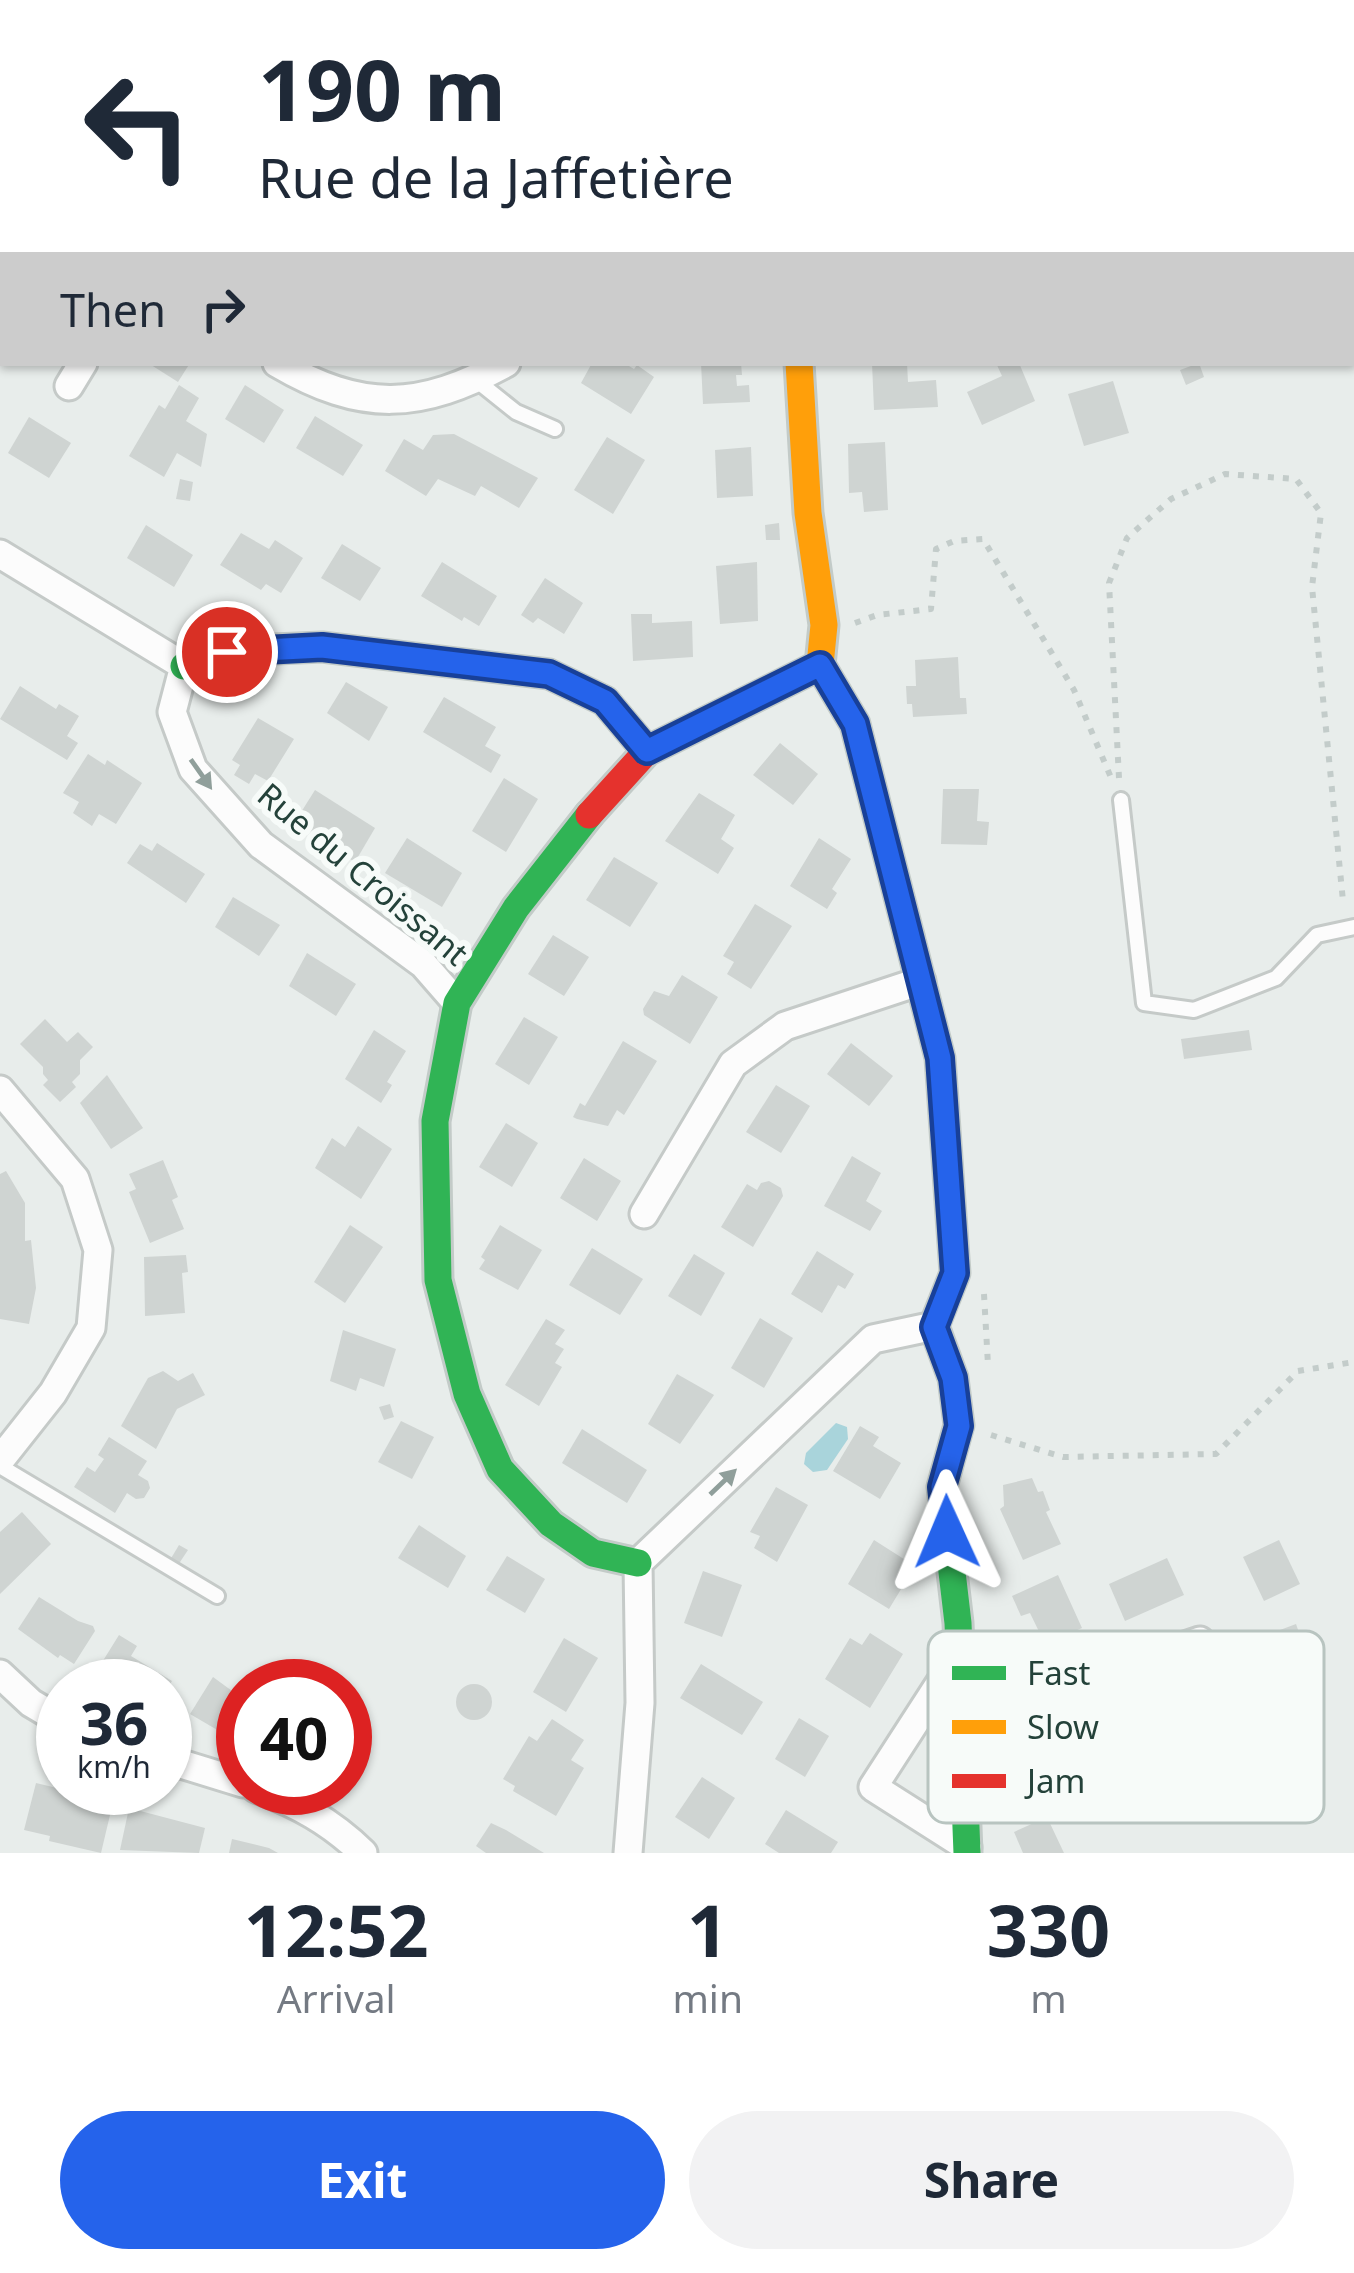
<!DOCTYPE html>
<html lang="en">
<head>
<meta charset="utf-8">
<style>
	body { margin:0; font-family:"Noto Sans",sans-serif; background:#f2f2f3; color:#1f2937; height:100vh; display:flex; flex-direction:column; font-size:45px; white-space:nowrap }
	* { box-sizing:border-box; margin:0 }
	p { font-size:39px; color:#747a83 }
	.icon { flex:none; width:66px; height:66px; fill:none; stroke:currentColor; stroke-width:2; stroke-linecap:round; stroke-linejoin:round }
	.map { position:relative; height:1853px; overflow:hidden }
	.panel { display:flex; flex-direction:column; background:#fff; flex:1 }
	.panel>* { flex:none }
	.top-card { position:absolute; left:0px; top:0px; width:1356px; height:366px; box-shadow:0 3px 9px #0004; background:#fff; color:#1f2937; overflow:hidden }
	.speed { position:absolute; left:36px; top:1659px; display:flex; gap:24px; font-size:60px; font-weight:700; text-align:center }
	.speed>* { display:grid; place-content:center; width:156px; height:156px; border-radius:50%; background:#fff; box-shadow:0 3px 9px #0004; line-height:1 }
	.speed small { font-size:30px; font-weight:400 }
	.speed .limit { border:18px solid #d22; background:#fff; color:#111 }
	.pin { position:absolute; display:grid; place-items:center; width:102px; height:102px; color:#fff; margin:-51px; border:6px solid #fff; border-radius:50%; box-shadow:0 3px 12px #0007 }
	.me { position:absolute; width:132px; margin:-66px; rotate:359deg; stroke-linejoin:round; filter:drop-shadow(0 0 9px #0008) }
	.turn { display:flex; align-items:center; gap:42px; height:252px; padding:0 60px; font-size:54px }
	.turn .icon { width:156px; height:156px; stroke-width:2.5 }
	.turn b { display:block; font-size:84px; line-height:102px }
	.then { display:flex; align-items:center; height:114px; padding:0 60px; background:#0003; gap:24px; font-size:45px }
	.eta { display:flex; justify-content:space-evenly; align-items:center; height:204px; text-align:center }
	.eta b { font-size:72px; font-weight:700; line-height:84px }
	.button { display:flex; gap:24px; margin-top:auto; padding:24px 60px }
	.button a { flex:1; height:138px; border-radius:72px; background:#2563eb; color:#fff; font-size:48px; font-weight:700; line-height:138px; text-align:center }
	.button a+a { background:#f2f2f3; color:#1f2937 }
	.map>svg:first-child { display:block }
	.water { fill:#a9d4db }
	.building { fill:#cfd4d2 }
	.lines { fill:none; stroke-linecap:round; stroke-linejoin:round }
	.lane-casing { stroke:#c5cac8; stroke-width:20 }
	.street-casing { stroke:#c5cac8; stroke-width:33 }
	.fast-casing { stroke:#c3cbc8; stroke-width:33 }
	.slow-casing { stroke:#c3cbc8; stroke-width:33 }
	.jam-casing { stroke:#c3cbc8; stroke-width:33 }
	.path { stroke:#c3ccca; stroke-width:6; stroke-dasharray:6 9; stroke-linecap:butt }
	.lane { stroke:#fcfcfc; stroke-width:14 }
	.street { stroke:#fcfcfc; stroke-width:27 }
	.fast { stroke:#30b455; stroke-width:27 }
	.slow { stroke:#ff9f0a; stroke-width:27 }
	.jam { stroke:#e5322d; stroke-width:27 }
	.oneway { fill:#909f9b }
	.route-casing { stroke:#184099; stroke-width:30 }
	.route { stroke:#2563eb; stroke-width:21 }
	.labels { text-anchor:middle; stroke-width:12; stroke-linejoin:round; paint-order:stroke }
	.street-label { font-size:33px; fill:#24423a; stroke:#f7fbf9 }
	.key { fill:#f7fbf9; stroke:#b8c4c0; stroke-width:3 }
	.key-label { font-size:33px; fill:#24423a }
</style>
</head>
<body>
<div class="map">
<svg width="1354" height="1853" viewBox="0 0 1354 1853">
	<rect width="100%" height="100%" fill="#e8edeb"/>
	<!-- water -->
	<polygon class="water" points="836,1423 847,1427 848,1439 827,1470 813,1472 804,1464 806,1453"/>
	<!-- building -->
	<g class="building">
		<polygon points="148,363 190,363 178,382"/>
		<polygon points="592,363 624,363 634,369 637,365 654,377 631,414 581,383"/>
		<polygon points="701,363 741,363 742,375 736,375 737,386 749,385 750,402 703,404"/>
		<polygon points="872,363 907,363 908,382 936,380 938,407 874,410"/>
		<polygon points="996,363 1019,363 1035,401 982,425 967,392 1002,376"/>
		<polygon points="1199,363 1204,377 1186,385 1180,370"/>
		<polygon points="1113,381 1129,433 1084,446 1068,394"/>
		<polygon points="179,385 199,398 186,421 207,434 201,467 177,453 164,477 129,456 159,405 165,409"/>
		<polygon points="245,385 284,410 264,443 225,419"/>
		<polygon points="315,416 363,445 343,476 296,448"/>
		<polygon points="29,417 71,443 49,478 8,453"/>
		<polygon points="454,434 538,478 519,508 481,486 475,496 438,479 426,496 385,471 404,439 423,450 433,435"/>
		<polygon points="607,437 645,460 613,514 574,490"/>
		<polygon points="885,442 888,510 864,512 862,492 849,493 848,444"/>
		<polygon points="751,447 753,496 717,498 715,450"/>
		<polygon points="180,479 193,482 190,501 176,499"/>
		<polygon points="779,523 780,540 766,540 765,525"/>
		<polygon points="146,525 193,555 174,587 127,558"/>
		<polygon points="241,533 269,549 275,540 303,558 281,593 266,584 261,590 220,565"/>
		<polygon points="342,544 381,568 360,601 321,578"/>
		<polygon points="442,562 497,596 479,626 464,617 462,621 421,596"/>
		<polygon points="757,562 758,621 720,624 716,566"/>
		<polygon points="545,578 583,603 564,634 538,618 533,623 521,615"/>
		<polygon points="631,614 652,614 652,623 692,621 693,657 633,661"/>
		<polygon points="958,657 960,698 966,698 967,714 913,717 912,704 907,704 906,686 916,686 915,660"/>
		<polygon points="346,682 388,707 369,741 327,713"/>
		<polygon points="20,686 56,709 59,704 79,716 67,736 78,743 67,760 0,719"/>
		<polygon points="444,697 496,727 485,746 501,755 491,773 423,732"/>
		<polygon points="258,718 294,739 268,781 255,774 249,784 234,775 240,765 232,760"/>
		<polygon points="780,743 818,774 793,805 753,775"/>
		<polygon points="88,754 105,765 107,760 142,783 116,824 99,814 92,826 73,813 79,802 63,793"/>
		<polygon points="504,778 538,799 506,852 472,831"/>
		<polygon points="943,789 979,789 977,821 989,822 987,845 941,844"/>
		<polygon points="315,790 375,828 355,862 293,825"/>
		<polygon points="699,793 735,815 721,839 734,848 718,874 665,841"/>
		<polygon points="407,838 462,873 442,907 385,873"/>
		<polygon points="819,838 851,859 832,889 837,893 827,909 790,886"/>
		<polygon points="157,843 205,874 186,903 127,863 140,844 152,851"/>
		<polygon points="614,857 658,883 630,927 586,900"/>
		<polygon points="233,897 280,925 259,956 215,927"/>
		<polygon points="755,904 792,926 751,989 727,974 734,962 723,956"/>
		<polygon points="553,935 589,957 564,996 528,974"/>
		<polygon points="307,953 356,984 336,1016 289,986"/>
		<polygon points="682,975 718,997 690,1044 644,1015 643,1009 654,991 669,996"/>
		<polygon points="524,1017 558,1037 529,1085 495,1064"/>
		<polygon points="45,1019 67,1042 78,1032 93,1047 80,1060 80,1074 72,1082 76,1087 60,1102 43,1085 48,1080 43,1074 43,1067 20,1044"/>
		<polygon points="374,1030 406,1051 387,1082 392,1085 381,1103 345,1079"/>
		<polygon points="1249,1030 1252,1050 1184,1059 1181,1039"/>
		<polygon points="623,1041 657,1061 624,1115 617,1110 608,1126 577,1119 573,1117 580,1103 585,1106"/>
		<polygon points="851,1043 893,1076 869,1106 827,1074"/>
		<polygon points="107,1075 143,1128 111,1149 80,1103"/>
		<polygon points="776,1085 810,1106 781,1153 746,1132"/>
		<polygon points="506,1123 538,1143 512,1187 479,1167"/>
		<polygon points="358,1126 392,1149 361,1199 315,1168 332,1138 345,1147"/>
		<polygon points="852,1156 881,1173 866,1201 882,1211 870,1231 824,1206"/>
		<polygon points="584,1158 621,1181 597,1221 560,1198"/>
		<polygon points="163,1160 178,1197 172,1200 184,1229 150,1243 129,1192 136,1189 129,1174"/>
		<polygon points="6,1171 25,1203 25,1241 31,1240 36,1288 29,1324 0,1319 0,1174"/>
		<polygon points="769,1181 781,1188 783,1196 753,1247 721,1227 747,1184 757,1190 761,1183"/>
		<polygon points="350,1225 383,1247 345,1303 314,1282"/>
		<polygon points="500,1225 542,1250 518,1290 479,1269 485,1260 481,1257"/>
		<polygon points="592,1248 643,1279 620,1315 569,1285"/>
		<polygon points="817,1251 854,1274 845,1289 838,1285 822,1313 791,1294"/>
		<polygon points="694,1254 725,1273 701,1316 668,1296"/>
		<polygon points="186,1255 188,1272 182,1273 185,1313 145,1316 144,1257"/>
		<polygon points="760,1318 793,1338 764,1388 731,1368"/>
		<polygon points="546,1319 565,1330 555,1344 564,1349 555,1363 562,1367 539,1406 505,1385"/>
		<polygon points="343,1330 396,1349 384,1387 360,1378 356,1391 330,1381"/>
		<polygon points="163,1371 178,1381 193,1373 205,1395 177,1409 156,1449 121,1426 148,1378"/>
		<polygon points="677,1374 714,1395 680,1444 648,1424"/>
		<polygon points="390,1404 394,1417 384,1420 379,1407"/>
		<polygon points="401,1421 434,1437 412,1479 378,1462"/>
		<polygon points="860,1426 879,1437 873,1446 901,1463 880,1499 833,1471"/>
		<polygon points="582,1429 647,1470 627,1503 562,1463"/>
		<polygon points="109,1437 147,1461 138,1475 148,1481 150,1488 144,1498 136,1499 127,1493 115,1513 74,1487 87,1467 95,1472 104,1459 98,1455"/>
		<polygon points="1032,1478 1038,1492 1043,1491 1050,1510 1046,1512 1061,1544 1023,1560 1000,1509 1004,1506 1003,1485"/>
		<polygon points="776,1487 808,1505 777,1562 754,1548 760,1536 750,1532"/>
		<polygon points="22,1512 51,1544 0,1594 0,1532"/>
		<polygon points="419,1525 466,1556 448,1588 398,1558"/>
		<polygon points="874,1540 907,1561 898,1577 906,1581 889,1609 848,1584"/>
		<polygon points="1279,1540 1300,1584 1264,1601 1243,1557"/>
		<polygon points="179,1545 188,1550 178,1565 170,1560"/>
		<polygon points="507,1556 545,1579 525,1613 486,1590"/>
		<polygon points="1167,1558 1184,1595 1125,1621 1109,1584"/>
		<polygon points="703,1571 742,1585 722,1637 684,1623"/>
		<polygon points="1058,1575 1082,1628 1045,1644 1030,1613 1021,1616 1012,1596"/>
		<polygon points="39,1597 78,1621 93,1626 95,1631 74,1664 60,1655 58,1658 18,1629"/>
		<polygon points="1296,1624 1316,1682 1279,1695 1259,1638"/>
		<polygon points="870,1633 903,1654 870,1708 825,1679 850,1638 862,1645"/>
		<polygon points="119,1635 137,1646 131,1656 172,1681 165,1692 165,1686 100,1686 91,1680"/>
		<polygon points="564,1638 598,1658 566,1712 533,1692"/>
		<polygon points="701,1664 763,1702 742,1735 680,1698"/>
		<polygon points="213,1677 243,1699 243,1745 190,1714"/>
		<circle cx="474" cy="1702" r="18"/>
		<polygon points="799,1718 829,1736 805,1777 775,1759"/>
		<polygon points="552,1719 584,1740 571,1760 584,1768 556,1816 513,1791 515,1786 503,1779 529,1736 537,1741"/>
		<polygon points="345,1728 357,1738 345,1756"/>
		<polygon points="702,1777 735,1798 709,1839 675,1817"/>
		<polygon points="36,1783 61,1789 78,1788 114,1798 101,1853 49,1841 50,1836 24,1830"/>
		<polygon points="129,1808 205,1828 199,1853 120,1850"/>
		<polygon points="786,1810 838,1842 831,1853 779,1853 765,1844"/>
		<polygon points="1047,1817 1064,1853 1023,1853 1014,1832"/>
		<polygon points="491,1823 506,1830 544,1853 486,1853 476,1846"/>
		<polygon points="232,1839 269,1848 278,1853 229,1853"/>
	</g>
	<g class="lines">
		<!-- lane casing -->
		<g class="lane-casing">
			<g id="lane">
				<polyline points="476,380 516,412 555,429"/>
				<polyline points="1121,800 1144,1003 1194,1010 1276,978 1317,935 1354,927"/>
				<polyline points="0,1466 217,1596"/>
			</g>
		</g>
		<!-- street casing -->
		<g class="street-casing">
			<g id="street">
				<polyline points="130,0 144,3"/>
				<polyline points="373,0 378,3"/>
				<polyline points="778,0 778,3"/>
				<polyline points="491,3 493,0"/>
				<path d="M277 363C362 413 420 410 506 363"/>
				<polyline points="69,386 83,363"/>
				<polyline points="0,554 184,666 172,712 193,769 261,845 423,964 457,1003"/>
				<polyline points="0,1090 75,1179 98,1250 91,1328 53,1393 0,1460"/>
				<polyline points="644,1214 733,1064 785,1026 921,981"/>
				<polyline points="959,1654 873,1787 967,1847"/>
				<polyline points="0,1674 31,1703 63,1722"/>
				<polyline points="960,1682 1081,1681 1200,1641"/>
				<polyline points="165,1759 243,1783"/>
				<path d="M256 1788C298 1804 330 1821 363 1853"/>
				<polyline points="628,1853 640,1703 638,1563 873,1339 934,1326"/>
			</g>
		</g>
		<!-- fast casing -->
		<g class="fast-casing">
			<g id="fast">
				<polyline points="1350,0 1350,3"/>
				<polyline points="1353,106 1354,144"/>
				<polyline points="184,666 227,651 322,647 549,674 605,701 647,751"/>
				<polyline points="589,815 516,908 457,1003 435,1121 438,1280 467,1394 500,1469 551,1524 593,1553 638,1563"/>
				<polyline points="909,936 940,1058 955,1273 934,1326 953,1378 959,1425 942,1487 958,1623 967,1853"/>
			</g>
		</g>
		<!-- slow casing -->
		<g class="slow-casing">
			<polyline id="slow" points="799,363 808,513 824,625 820,665 855,724 909,936"/>
		</g>
		<!-- jam casing -->
		<g class="jam-casing">
			<polyline id="jam" points="589,815 647,751 820,665"/>
		</g>
		<!-- path -->
		<g class="path">
			<polyline points="855,623 877,615 931,609 936,549 954,541 983,539 1074,690 1112,780"/>
			<polyline points="1119,778 1109,583 1127,538 1171,499 1225,474 1296,479 1321,513 1312,587 1343,901"/>
			<polyline points="984,1294 988,1365"/>
			<polyline points="991,1435 1063,1457 1216,1454 1298,1371 1354,1362"/>
		</g>
		<!-- lane -->
		<use href="#lane" class="lane"/>
		<!-- street -->
		<use href="#street" class="street"/>
		<!-- fast -->
		<use href="#fast" class="fast"/>
		<!-- slow -->
		<use href="#slow" class="slow"/>
		<!-- jam -->
		<use href="#jam" class="jam"/>
	</g>
	<!-- one-way arrows -->
	<defs><path id="oneway-solid" d="M-6-.8H1V-3.2L6.5 0L1 3.2V.8H-6Z" transform="scale(3)"/></defs>
	<g class="oneway">
		<use href="#oneway-solid" transform="translate(201 774) rotate(55)"/>
		<use href="#oneway-solid" transform="translate(723 1482) rotate(-44)"/>
	</g>
	<g class="lines">
		<!-- route casing -->
		<g class="route-casing">
			<polyline id="route" points="227,652 322,647 549,674 605,701 647,751 820,665 855,724 940,1058 955,1273 934,1327 953,1378 959,1426 942,1487 947,1532"/>
		</g>
		<!-- route -->
		<use href="#route" class="route"/>
	</g>
	<g class="labels">
		<!-- street labels -->
		<g class="street-label">
			<text transform="translate(363 874) rotate(40)" y="12">Rue du Croissant</text>
		</g>
	</g>
	<!-- legend -->
	<rect x="928" y="1631" width="396" height="192" rx="18" class="key"/>
	<rect x="952" y="1666" width="54" height="14" fill="#30b455"/>
	<rect x="952" y="1720" width="54" height="14" fill="#ff9f0a"/>
	<rect x="952" y="1774" width="54" height="14" fill="#e5322d"/>
	<g class="key-label">
		<text x="1027" y="1685">Fast</text>
		<text x="1027" y="1739">Slow</text>
		<text x="1027" y="1793">Jam</text>
	</g>
</svg>
<div class="speed"><div>36<small>km/h</small></div><div class="limit">40</div></div>
<div class="pin" style="left:227px;top:652px;background:#d93025"><svg class="icon" aria-label="arrive" viewBox="0 0 24 24"><path d="M6 21V4h12l-3 4 3 4H6"/></svg></div>
<svg class="me" style="left:947px;top:1532px" viewBox="-20 -20 40 40"><path d="M0-17L14 15 0 8-14 15z" fill="#2563eb" stroke="#fff" stroke-width="4"/></svg>
<div class="top-card">
<div class="turn"><svg class="icon" aria-label="left" viewBox="0 0 24 24"><path d="M17 20v-9H6M10 6l-5 5 5 5"/></svg><div><b>190 m</b>Rue de la Jaffetière</div></div>
<div class="then">Then<svg class="icon" aria-label="right" viewBox="0 0 24 24"><path d="M7 20v-9h11M14 6l5 5-5 5"/></svg></div>
</div>
</div>
<section class="panel">
<div class="eta">
<div><b>12:52</b><p>Arrival</p></div>
<div><b>1</b><p>min</p></div>
<div><b>330</b><p>m</p></div>
</div>
<div class="button"><a>Exit</a><a>Share</a></div>
</section>
</body>
</html>
